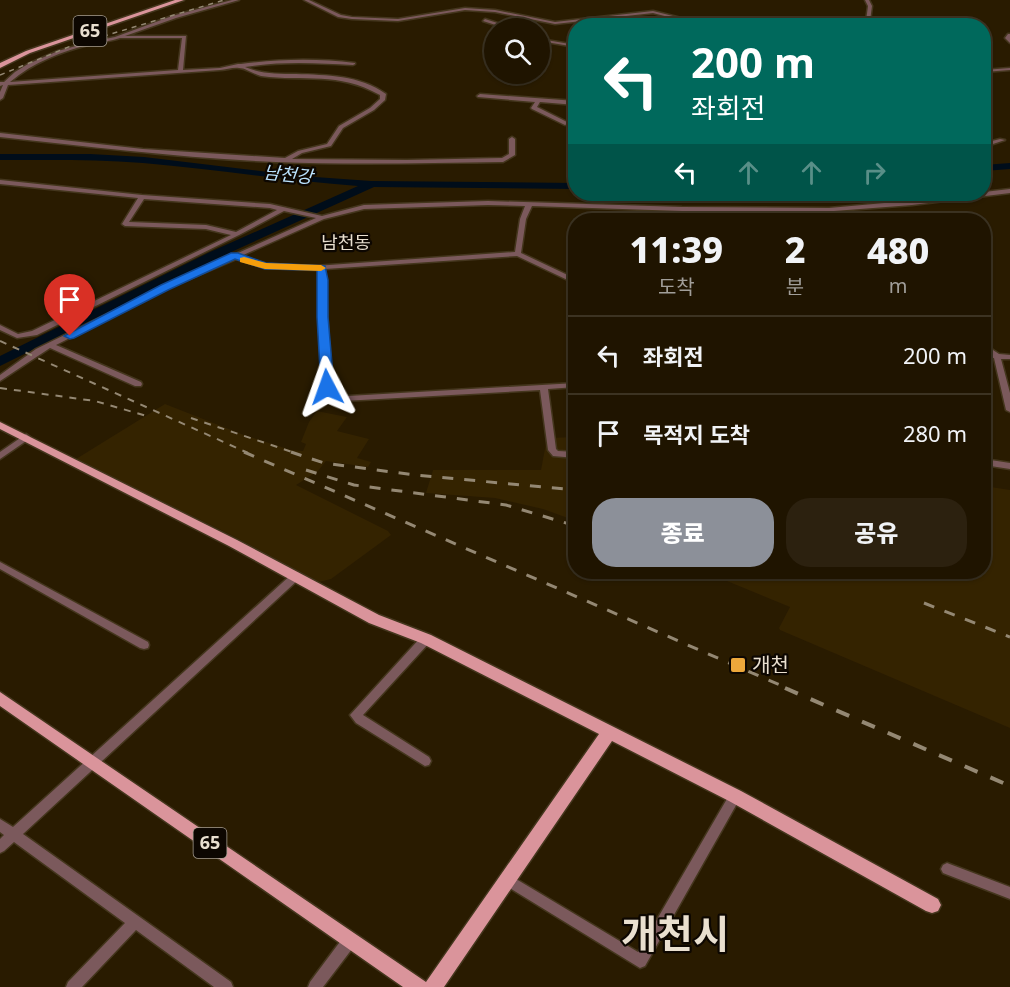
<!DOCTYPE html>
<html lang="ko">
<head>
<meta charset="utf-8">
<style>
	body { margin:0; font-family:"Noto Sans","Noto Sans KR",sans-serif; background:#2c210f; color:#f1f3f6; height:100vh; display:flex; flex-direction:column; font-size:22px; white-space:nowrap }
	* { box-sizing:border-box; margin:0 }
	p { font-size:20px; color:#a19e99 }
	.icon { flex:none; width:33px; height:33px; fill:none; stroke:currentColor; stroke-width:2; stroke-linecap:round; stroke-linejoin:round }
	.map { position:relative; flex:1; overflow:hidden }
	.side { position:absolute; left:568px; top:213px; width:423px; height:366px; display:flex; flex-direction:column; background:#1f1400; border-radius:24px; box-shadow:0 2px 4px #0004,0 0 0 2px #3c3322 }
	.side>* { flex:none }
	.top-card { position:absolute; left:568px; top:18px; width:423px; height:183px; border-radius:24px; box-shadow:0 2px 4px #0004,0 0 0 2px #3c3322; background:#00695c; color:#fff; overflow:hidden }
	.controls { position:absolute; left:484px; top:18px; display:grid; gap:12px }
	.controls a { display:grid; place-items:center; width:66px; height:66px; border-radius:50%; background:#1f1400; box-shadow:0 2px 4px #0004,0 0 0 2px #3c3322; font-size:30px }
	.pin { position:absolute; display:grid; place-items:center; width:51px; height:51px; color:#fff; margin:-62px -26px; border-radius:50% 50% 50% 0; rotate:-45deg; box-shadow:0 0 6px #0007 }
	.pin .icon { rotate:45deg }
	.me { position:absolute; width:66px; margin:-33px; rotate:356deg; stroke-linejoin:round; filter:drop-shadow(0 0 4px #0008) }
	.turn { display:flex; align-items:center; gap:21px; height:126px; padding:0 24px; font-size:27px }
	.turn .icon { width:78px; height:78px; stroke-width:2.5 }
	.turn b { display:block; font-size:42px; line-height:51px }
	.lanes { display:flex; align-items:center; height:57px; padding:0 24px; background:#0003; justify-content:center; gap:30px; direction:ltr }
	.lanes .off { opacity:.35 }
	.eta { display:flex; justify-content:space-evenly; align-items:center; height:102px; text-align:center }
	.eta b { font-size:36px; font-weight:800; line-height:42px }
	.action { display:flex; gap:12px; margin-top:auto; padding:12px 24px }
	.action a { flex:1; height:69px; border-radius:24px; background:#8c9099; color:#fff; font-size:24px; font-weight:800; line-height:69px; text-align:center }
	.action a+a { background:#2c210f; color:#f1f3f6 }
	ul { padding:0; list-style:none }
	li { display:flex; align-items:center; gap:18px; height:78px; padding:0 24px; border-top:2px solid #3c3322 }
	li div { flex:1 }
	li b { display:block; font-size:22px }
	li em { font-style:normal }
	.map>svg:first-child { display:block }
	.built { fill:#342300 }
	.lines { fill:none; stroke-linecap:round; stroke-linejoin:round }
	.river { fill:#000d1a; fill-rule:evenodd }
	.minor-casing { stroke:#44361d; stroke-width:3 }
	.major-casing { stroke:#44361d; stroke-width:3 }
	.minor { fill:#7b595c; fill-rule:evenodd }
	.major { fill:#da949b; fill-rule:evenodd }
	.rail-far3 { stroke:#948873; stroke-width:1.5; stroke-dasharray:5 5; stroke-linecap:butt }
	.rail-far2 { stroke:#948873; stroke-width:2; stroke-dasharray:7 7; stroke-linecap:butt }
	.rail-far1 { stroke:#948873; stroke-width:3; stroke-dasharray:11 11; stroke-linecap:butt }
	.rail { stroke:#948873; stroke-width:4; stroke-dasharray:14 14; stroke-linecap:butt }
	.route { fill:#1a73e8; stroke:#114b97; stroke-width:1.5 }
	.slow { fill:#f59e0b }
	.poi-dot { fill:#eda83b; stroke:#0d0701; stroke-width:2 }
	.labels { text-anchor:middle; stroke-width:4.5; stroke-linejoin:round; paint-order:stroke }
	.shield { fill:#0d0701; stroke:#a79e91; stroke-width:1.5 }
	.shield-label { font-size:18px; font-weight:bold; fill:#e9dfcf }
	.far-water-label { font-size:18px; font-style:italic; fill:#bbe3fe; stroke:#0d0701 }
	.far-quarter-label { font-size:18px; fill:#e9dfcf; stroke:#0d0701 }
	.poi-label { font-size:20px; fill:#e9dfcf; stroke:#0d0701; text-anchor:start }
	.near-town-label { font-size:39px; font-weight:bold; fill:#e9dfcf; stroke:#0d0701 }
</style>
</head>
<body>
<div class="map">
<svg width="1010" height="987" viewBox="0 0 1010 987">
	<rect width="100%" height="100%" fill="#291b00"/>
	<!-- built -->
	<g class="built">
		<polygon points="165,404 244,435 291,450 303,451 306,444 301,442 309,422 317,411 347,417 337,431 369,439 357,458 371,462 368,467 326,461 318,471 296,485 388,531 391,535 331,579 319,582 231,535 76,459"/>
		<polygon points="576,437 576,521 543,509 495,498 426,493 433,470 541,470 547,438"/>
		<polygon points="984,486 1010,490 1010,728 780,630 779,628 790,607 705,572 984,572"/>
	</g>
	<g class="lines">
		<!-- river -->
		<g class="river">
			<path d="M0 154H90L144 157 301 176 371 181 576 183V189L374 187 218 258 0 366V356L210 252 358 186C286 181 215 169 143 163 95 159 48 160 0 160Z"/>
			<polygon points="1010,163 1010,169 984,171 984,165"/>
		</g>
		<!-- minor casing -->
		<g class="minor-casing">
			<g id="minor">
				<path d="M232 0H239L176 18 125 36H186L183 70 220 68 238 64H241C278 59 317 58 355 63V64L353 65C317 63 281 61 245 67 261 74 278 74 296 74 326 75 360 75 386 94L385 100 374 110 343 128 331 146 302 153 292 159 407 160 502 158 509 154V139L512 137 515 139V155L503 162C427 163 352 165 276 162 184 158 92 147 0 137V133L143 149 285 158 298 151 327 144 339 126 370 108 380 99V95C337 71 306 82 261 76 253 74 246 68 239 68 233 67 226 70 220 70L8 85 3 98 0 100V92L3 85 0 86V82H4L15 72 28 64 58 51 90 42 115 37 172 16ZM120 38H182L178 70 10 82C33 62 63 51 92 44 101 42 111 41 120 38Z"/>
				<polygon points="304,0 309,0 341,15 352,17 398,19 465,8 495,10 555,22 653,11 713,26 703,26 653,13 555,24 495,12 465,10 398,21 352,19 338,17"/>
				<polygon points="865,0 869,0 872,6 870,21 874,26 869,26 866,21 868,6"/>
				<polygon points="485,19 510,27 510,28 505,28 483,21"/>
				<polygon points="1008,34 1010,34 1010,43 1005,38"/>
				<polygon points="540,39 576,45 576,47 540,41"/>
				<polygon points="1010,68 1010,70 984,72 984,70"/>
				<polygon points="480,94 576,101 576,105 540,102 537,107 567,122 567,124 565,125 532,109 531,108 535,102 478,97 477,96"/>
				<polygon points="1000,139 1005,140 984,147 984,143"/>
				<path d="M0 180 142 195 270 204 322 216 364 205 488 201 682 207 829 208 984 194V192L1010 189V193L912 205 834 211 841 220H835L827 212 682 211 532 206 526 219 521 253 576 279V284L517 256 325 269 331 386 348 396 576 383V387L548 389 556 449 558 451 576 452V458L553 456 548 450 540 390 343 401 323 387 319 270 265 268 236 259 166 289 56 345 141 382 142 384 141 386H135L50 348 0 381V375L36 349 162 287 316 218 284 211 239 235 37 335 17 338 0 330V325L18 334 32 331 231 235 206 229 125 226 122 224 138 198 0 184ZM144 199 270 208 277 210 236 232 206 225 129 222ZM488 205 525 206 520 219 515 252 315 266 266 264 241 256 324 219 364 209Z"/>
				<polygon points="984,344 999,354 1010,355 1010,359 1001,359 1010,393 1010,412 1006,410 994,358 984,357 984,353 988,353 984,350"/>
				<polygon points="26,434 30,437 29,439 0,459 0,452"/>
				<polygon points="984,459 1010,463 1010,469 984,465"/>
				<polygon points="0,562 148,642 149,645 148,648 144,649 140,648 0,569"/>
				<polygon points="296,572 299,573 301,576 299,579 23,834 231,982 233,987 214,987 136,930 82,987 66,987 68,982 125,923 14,842 4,851 0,853 0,839 4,835 0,832 0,819 13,827 293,573"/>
				<polygon points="426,635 430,636 431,639 430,642 363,715 429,757 431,761 429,765 425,766 356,723 350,715 422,636"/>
				<polygon points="735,791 739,792 741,796 739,800 645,966 640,968 503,884 501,880 503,876 507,874 511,876 638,952 731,792"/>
				<polygon points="947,863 1010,887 1010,899 943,873 941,869 943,865"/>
				<polygon points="350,933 355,935 357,940 355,945 323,987 308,987 310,982 345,935"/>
			</g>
		</g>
		<!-- major casing -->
		<g class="major-casing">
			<g id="major">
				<polygon points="175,0 184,0 30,53 0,68 0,63 26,51"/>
				<polygon points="0,422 237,540 379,615 431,635 741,791 938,899 941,905 938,911 932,913 926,911 729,801 612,741 444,987 403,987 0,706 0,692 426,982 599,734 421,643 369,623 229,546 0,429"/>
			</g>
		</g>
		<!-- minor -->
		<use href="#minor" class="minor"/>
		<!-- major -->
		<use href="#major" class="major"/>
		<!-- rail-far3 -->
		<polyline class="rail-far3" points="0,75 71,46 224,0"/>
		<!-- rail-far2 -->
		<g class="rail-far2">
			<polyline points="0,341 248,453"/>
			<polyline points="0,388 95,401 150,417"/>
			<polyline points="191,418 295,453"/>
		</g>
		<!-- rail-far1 -->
		<g class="rail-far1">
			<polyline points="244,452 789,689"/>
			<polyline points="291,452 324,463 415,475 576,490"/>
			<polyline points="306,470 354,485 506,505 576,526"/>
			<polyline points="924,603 1010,637"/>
		</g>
		<!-- rail -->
		<polyline class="rail" points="785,688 1010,786"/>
	</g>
	<!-- route -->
	<polygon class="route" points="231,253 238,253 266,263 325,266 328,280 328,317 334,387 332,390 327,391 321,387 317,317 317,270 265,269 235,259 168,290 74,338 70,339 64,336 161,285"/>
	<!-- slow -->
	<polygon class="slow" points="244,257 266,263 321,265 326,268 321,271 265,269 240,262 240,258"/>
	<!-- markers -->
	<rect class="poi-dot" x="730" y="657" width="16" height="16" rx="3"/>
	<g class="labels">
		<!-- shield labels -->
		<g class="shield">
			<rect x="73.5" y="16" width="33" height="30" rx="4.5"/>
			<rect x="193.5" y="828" width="33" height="30" rx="4.5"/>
		</g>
		<g class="shield-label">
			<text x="90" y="37">65</text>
			<text x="210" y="849">65</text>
		</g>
		<!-- far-water labels -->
		<g class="far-water-label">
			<text transform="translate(288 175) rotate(6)" y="6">남천강</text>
		</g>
		<!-- far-quarter labels -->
		<g class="far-quarter-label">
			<text x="346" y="249">남천동</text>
		</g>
		<!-- poi labels -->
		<g class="poi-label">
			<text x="752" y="672">개천</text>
		</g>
		<!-- near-town labels -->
		<g class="near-town-label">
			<text x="675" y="948">개천시</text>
		</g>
	</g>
</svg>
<div class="controls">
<a><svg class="icon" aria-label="search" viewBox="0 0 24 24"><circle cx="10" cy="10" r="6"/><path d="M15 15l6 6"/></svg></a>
</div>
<div class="pin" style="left:70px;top:336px;background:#d93025"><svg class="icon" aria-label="arrive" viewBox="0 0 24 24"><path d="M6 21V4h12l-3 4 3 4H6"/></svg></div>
<svg class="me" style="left:327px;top:387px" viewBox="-20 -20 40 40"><path d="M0-17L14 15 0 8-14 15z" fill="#1a73e8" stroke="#fff" stroke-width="4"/></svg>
<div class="top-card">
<div class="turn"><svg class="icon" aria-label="left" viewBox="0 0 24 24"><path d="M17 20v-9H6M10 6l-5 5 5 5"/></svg><div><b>200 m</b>좌회전</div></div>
<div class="lanes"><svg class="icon" aria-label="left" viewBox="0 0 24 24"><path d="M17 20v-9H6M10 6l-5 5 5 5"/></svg><svg class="icon off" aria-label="ahead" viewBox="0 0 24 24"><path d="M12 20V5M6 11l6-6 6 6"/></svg><svg class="icon off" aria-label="ahead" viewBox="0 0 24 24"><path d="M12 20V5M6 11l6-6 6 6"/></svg><svg class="icon off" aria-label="right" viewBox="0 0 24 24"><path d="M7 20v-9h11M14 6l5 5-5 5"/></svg></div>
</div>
<section class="side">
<div class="eta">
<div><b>11:39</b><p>도착</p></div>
<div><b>2</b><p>분</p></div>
<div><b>480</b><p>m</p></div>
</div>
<ul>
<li><svg class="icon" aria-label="left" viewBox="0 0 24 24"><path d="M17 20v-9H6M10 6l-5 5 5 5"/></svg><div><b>좌회전</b></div><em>200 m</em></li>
<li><svg class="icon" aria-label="arrive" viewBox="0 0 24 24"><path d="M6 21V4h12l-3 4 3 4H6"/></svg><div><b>목적지 도착</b></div><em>280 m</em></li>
</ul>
<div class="action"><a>종료</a><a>공유</a></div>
</section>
</div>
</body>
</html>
